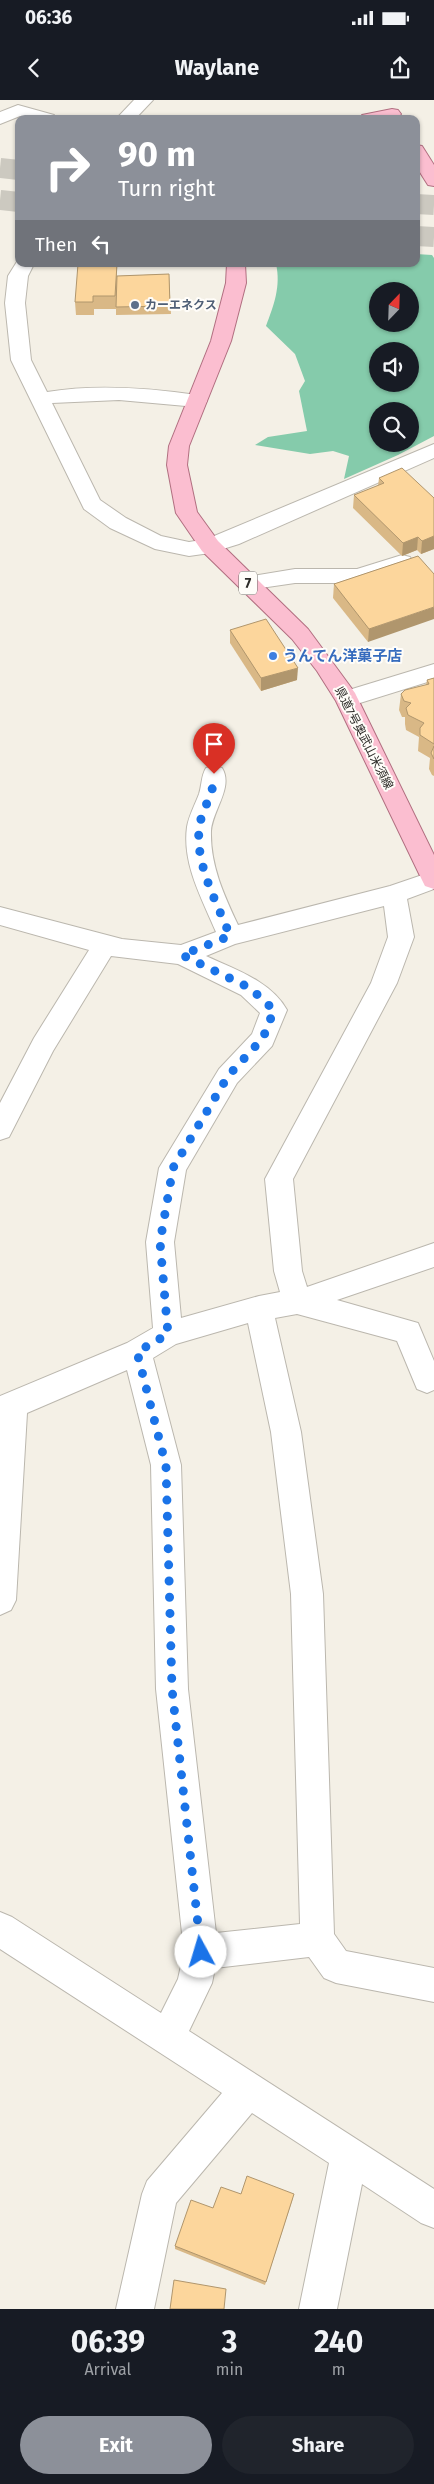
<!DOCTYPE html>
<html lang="en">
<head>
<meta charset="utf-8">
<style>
	body { margin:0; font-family:"Fira Sans","Noto Sans JP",sans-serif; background:#20242c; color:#f1f3f6; height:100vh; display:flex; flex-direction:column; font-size:19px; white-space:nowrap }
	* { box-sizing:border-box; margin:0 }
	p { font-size:16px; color:#9ea1a6 }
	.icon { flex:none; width:28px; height:28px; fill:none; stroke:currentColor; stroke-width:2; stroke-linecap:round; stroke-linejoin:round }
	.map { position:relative; height:2209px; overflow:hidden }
	.sheet { display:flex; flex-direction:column; background:#171b24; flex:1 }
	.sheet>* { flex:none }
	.guide { position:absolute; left:15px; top:15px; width:405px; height:152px; border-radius:10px; box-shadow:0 1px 4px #0004; background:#8c9099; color:#fff; overflow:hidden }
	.needle { width:32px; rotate:23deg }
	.controls { position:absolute; left:369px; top:182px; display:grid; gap:10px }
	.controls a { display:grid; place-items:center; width:50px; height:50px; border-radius:50%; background:#171b24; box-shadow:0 1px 4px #0004; font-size:25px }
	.pin { position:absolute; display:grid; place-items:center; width:42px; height:42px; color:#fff; margin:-51px -21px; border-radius:50% 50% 50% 0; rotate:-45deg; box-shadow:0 0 5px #0007 }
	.pin .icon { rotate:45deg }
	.me { position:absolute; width:55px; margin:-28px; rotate:354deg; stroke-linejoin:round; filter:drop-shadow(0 0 4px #0008) }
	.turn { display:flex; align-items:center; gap:18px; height:105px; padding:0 20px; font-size:22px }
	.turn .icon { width:65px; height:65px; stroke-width:2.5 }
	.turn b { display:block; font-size:35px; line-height:42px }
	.then { display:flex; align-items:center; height:48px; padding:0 20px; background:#0003; gap:10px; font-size:19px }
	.eta { display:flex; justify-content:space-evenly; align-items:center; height:85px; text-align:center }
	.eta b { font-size:30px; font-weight:700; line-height:35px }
	.action { display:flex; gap:10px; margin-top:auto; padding:10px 20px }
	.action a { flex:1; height:58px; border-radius:30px; background:#8c9099; color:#fff; font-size:20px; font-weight:700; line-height:58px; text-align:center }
	.action a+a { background:#20242c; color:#f1f3f6 }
	.status { display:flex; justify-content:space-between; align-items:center; height:35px; padding:0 25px; background:#171b24; direction:ltr }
	.status svg { height:14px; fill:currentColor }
	header { display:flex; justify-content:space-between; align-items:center; height:65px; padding:0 20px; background:#171b24; font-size:22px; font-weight:700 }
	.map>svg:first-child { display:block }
	.forest { fill:#85cbab; fill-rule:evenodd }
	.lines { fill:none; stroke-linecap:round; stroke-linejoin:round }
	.highway-tunnel { stroke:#ccc9c0; stroke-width:20; stroke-dasharray:20 10; stroke-linecap:butt }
	.minor-casing { stroke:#bbb7ae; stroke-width:2 }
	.major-casing { stroke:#b16f80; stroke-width:2 }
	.minor { fill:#fff; fill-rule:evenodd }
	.major { fill:#fbbed0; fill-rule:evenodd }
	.wall { fill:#d9b886 }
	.shaded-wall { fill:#b0966d }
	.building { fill:#fcd69c; stroke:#b0966d }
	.route { stroke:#1a73e8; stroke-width:9; stroke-dasharray:0 16.2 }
	.service-dot { fill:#5c6f8a; stroke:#fffdf9; stroke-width:2 }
	.shop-dot { fill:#3f7fe0; stroke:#fffdf9; stroke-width:2 }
	.labels { text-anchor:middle; stroke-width:4; stroke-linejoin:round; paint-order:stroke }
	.far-service-label { font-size:12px; font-weight:bold; fill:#4e5e75; stroke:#fffdf9; text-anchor:start }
	.far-street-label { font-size:12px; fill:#2d2b28; stroke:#fffdf9 }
	.shield { fill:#fffdf9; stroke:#6c6a67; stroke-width:1 }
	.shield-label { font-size:14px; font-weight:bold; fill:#2d2b28 }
	.shop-label { font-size:15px; font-weight:bold; fill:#366cbe; stroke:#fffdf9; text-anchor:start }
</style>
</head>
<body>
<div class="status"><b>06:36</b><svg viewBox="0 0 49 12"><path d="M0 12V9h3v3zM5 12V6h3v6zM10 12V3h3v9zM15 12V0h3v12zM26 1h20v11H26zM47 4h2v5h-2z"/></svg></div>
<header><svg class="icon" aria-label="back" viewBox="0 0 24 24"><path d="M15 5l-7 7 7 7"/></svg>Waylane<svg class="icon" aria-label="share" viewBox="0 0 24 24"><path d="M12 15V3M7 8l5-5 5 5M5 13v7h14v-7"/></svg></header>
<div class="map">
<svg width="434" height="2209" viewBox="0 0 434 2209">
	<rect width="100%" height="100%" fill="#f4f0e6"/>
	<!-- forest -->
	<path class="forest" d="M416 154 432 155 434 158V336L398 355 344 379 349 356 333 351 310 354 255 345 268 337 307 331 299 291 305 281 295 254 266 226C274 205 281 186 276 164H416ZM378 191H410V224H378ZM378 251H410V284H378ZM378 311H410V344H378Z"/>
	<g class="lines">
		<!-- highway-tunnel -->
		<g class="highway-tunnel">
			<polyline points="0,68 19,70"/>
			<polyline points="0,100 19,102"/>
			<polyline points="416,104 434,105"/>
			<polyline points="416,136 434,137"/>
		</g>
		<!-- minor casing -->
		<g class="minor-casing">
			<g id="minor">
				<polygon points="134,0 153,0 135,19 116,19"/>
				<polygon points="18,5 54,15 57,19 29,19 20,16 0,24 0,12"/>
				<path d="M18 160 19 164H34L28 176 25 203 31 260 47 292C96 284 148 288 197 295L204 297 207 301 204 305 197 307 119 300 52 303 100 400 126 418 161 436 189 442 207 439 434 344V358L239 444 210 453 189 456 155 449 110 428 84 409 11 260 5 203 8 176Z"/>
				<polygon points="402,455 410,457 413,462 410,467 358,483 295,483 248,490 240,488 237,483 240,478 295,469 357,469"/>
				<polygon points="434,564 434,580 347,607 339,605 336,599 339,593"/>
				<path d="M214 666 222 668C234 687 212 711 211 731 210 765 224 795 238 825L390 786 434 771V789L407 799 414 837 397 883 293 1079 302 1171 307 1187 434 1143V1167L337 1200 418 1223 434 1261V1290L427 1293 417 1289 397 1241 297 1214 275 1218 301 1332 323 1494 334 1834 346 1851 434 1868V1902L336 1883 324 1878 309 1857 215 1868 212 1883 189 1931 434 2089V2128L421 2123 362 2084 337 2209H299L329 2063 252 2013 176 2103 154 2209H116L142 2094 147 2081 222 1993 0 1849V1812L12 1817 161 1913 178 1879 184 1852 156 1589 151 1365 127 1270 27 1313 16 1500 11 1510 0 1515V1296L127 1243 153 1228 146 1142 159 1068 219 969 252 934 260 913 241 895 178 864 111 856 53 951 9 1037 0 1040V1003L34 938 89 850 0 825V807L122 839 181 845 216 832C202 799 182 764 187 727 189 715 195 705 199 694 202 685 201 676 206 668ZM384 806 388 837 371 883 265 1079 274 1171 280 1192 259 1196 181 1218 174 1142 186 1070 237 983 272 946 287 910C271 881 234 869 206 856L235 844ZM248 1223 271 1332 291 1494 300 1824 216 1833 188 1589 181 1365 153 1258 176 1244Z"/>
			</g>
		</g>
		<!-- major casing -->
		<g class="major-casing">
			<g id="major">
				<polygon points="392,9 398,10 401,14 398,18 359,19 362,15"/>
				<polygon points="416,45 422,46 434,65 434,86 428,85 416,66"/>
				<polygon points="227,164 245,164 246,183 231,241 189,346 187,365 197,412 218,441 308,529 355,593 434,755 434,789 425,786 422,780 336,601 317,571 292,539 202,451 176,413 167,365 169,346 211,241 226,183"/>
			</g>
		</g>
		<!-- minor -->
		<use href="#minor" class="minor"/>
		<!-- major -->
		<use href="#major" class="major"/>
	</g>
	<!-- wall -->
	<g class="wall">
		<polygon points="117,164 117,176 169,174 171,214 116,215 116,208 116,209 94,209 94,215 76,215 75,202"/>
		<polygon points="379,378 434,398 434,449 421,454 417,450 402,456 353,408 354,395 378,386"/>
		<polygon points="418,456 368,542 333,498 334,484"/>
		<polygon points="230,530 297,580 261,591 230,543"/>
		<polygon points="434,578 434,676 432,675 429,669 430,658 418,651 419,637 406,630 405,624 405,617 402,617 399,610 401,594 426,585 427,580"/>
		<polygon points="241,2094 293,2098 265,2185 175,2149 175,2146 213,2108"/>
	</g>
	<!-- shaded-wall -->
	<g class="shaded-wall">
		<polygon points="434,436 434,449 421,454 422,441"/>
		<polygon points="418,437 417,450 402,456 403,443"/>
		<polygon points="434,507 434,519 368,542 369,529"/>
		<polygon points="298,568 297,580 261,591 261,578"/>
	</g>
	<!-- building -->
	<g class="building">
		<polygon points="78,164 117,164 115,196 93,196 93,202 75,202"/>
		<polygon points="169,174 170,206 116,207 117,176"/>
		<polygon points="402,368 434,398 434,436 422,441 418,437 403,443 354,395 384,383 379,378"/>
		<polygon points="418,456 434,474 434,507 369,529 334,484"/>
		<polygon points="266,519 298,568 261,578 230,530"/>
		<polygon points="434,578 434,644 420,635 420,628 424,623 408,615 406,608 411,603 404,601 401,594 405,590 429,584 427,580"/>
		<polygon points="434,646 434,659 431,653"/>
		<polygon points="247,2076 294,2094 266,2182 175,2146 191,2100 213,2108 221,2087 241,2094"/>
		<polygon points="174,2180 226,2189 224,2209 170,2209"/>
	</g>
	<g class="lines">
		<!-- route -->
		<path class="route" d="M201 1852 172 1589 166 1366 137 1252 168 1234 160 1142 173 1068 228 976 263 938 274 910 250 888 182 855 230 836C217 802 196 767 199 729 201 709 215 694 214 674"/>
	</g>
	<!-- markers -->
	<circle class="service-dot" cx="135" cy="205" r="5"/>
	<circle class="shop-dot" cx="273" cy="556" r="5"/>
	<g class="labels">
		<!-- far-service labels -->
		<g class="far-service-label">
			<text x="145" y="209">カーエネクス</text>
		</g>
		<!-- far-street labels -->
		<g class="far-street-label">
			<text transform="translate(364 638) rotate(63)" y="4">県道7号奥武山米須線</text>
		</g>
		<!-- shield labels -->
		<rect class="shield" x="239" y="471.5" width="18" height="23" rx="4"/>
		<g class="shield-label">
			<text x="248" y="488">7</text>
		</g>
		<!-- shop labels -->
		<g class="shop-label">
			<text x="283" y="561">うんてん洋菓子店</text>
		</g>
	</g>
</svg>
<div class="controls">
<a><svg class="needle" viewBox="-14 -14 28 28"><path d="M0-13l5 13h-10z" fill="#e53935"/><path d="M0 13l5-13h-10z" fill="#9ea1a6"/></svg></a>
<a><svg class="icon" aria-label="sound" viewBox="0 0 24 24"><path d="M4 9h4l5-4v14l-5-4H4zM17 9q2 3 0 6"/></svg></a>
<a><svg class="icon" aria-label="search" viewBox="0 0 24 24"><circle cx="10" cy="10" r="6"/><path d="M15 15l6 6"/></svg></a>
</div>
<div class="pin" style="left:214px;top:674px;background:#d93025"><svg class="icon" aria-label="arrive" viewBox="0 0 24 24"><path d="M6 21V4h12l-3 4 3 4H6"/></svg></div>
<svg class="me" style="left:201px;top:1852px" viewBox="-20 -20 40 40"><circle r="19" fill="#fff"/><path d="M0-13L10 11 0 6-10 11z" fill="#1a73e8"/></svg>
<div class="guide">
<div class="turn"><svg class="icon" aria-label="right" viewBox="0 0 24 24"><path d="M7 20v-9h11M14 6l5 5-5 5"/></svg><div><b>90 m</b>Turn right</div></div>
<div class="then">Then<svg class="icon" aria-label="left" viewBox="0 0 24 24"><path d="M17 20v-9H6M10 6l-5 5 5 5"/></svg></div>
</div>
</div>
<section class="sheet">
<div class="eta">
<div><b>06:39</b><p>Arrival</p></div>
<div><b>3</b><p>min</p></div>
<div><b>240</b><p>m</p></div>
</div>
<div class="action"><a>Exit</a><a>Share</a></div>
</section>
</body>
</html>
